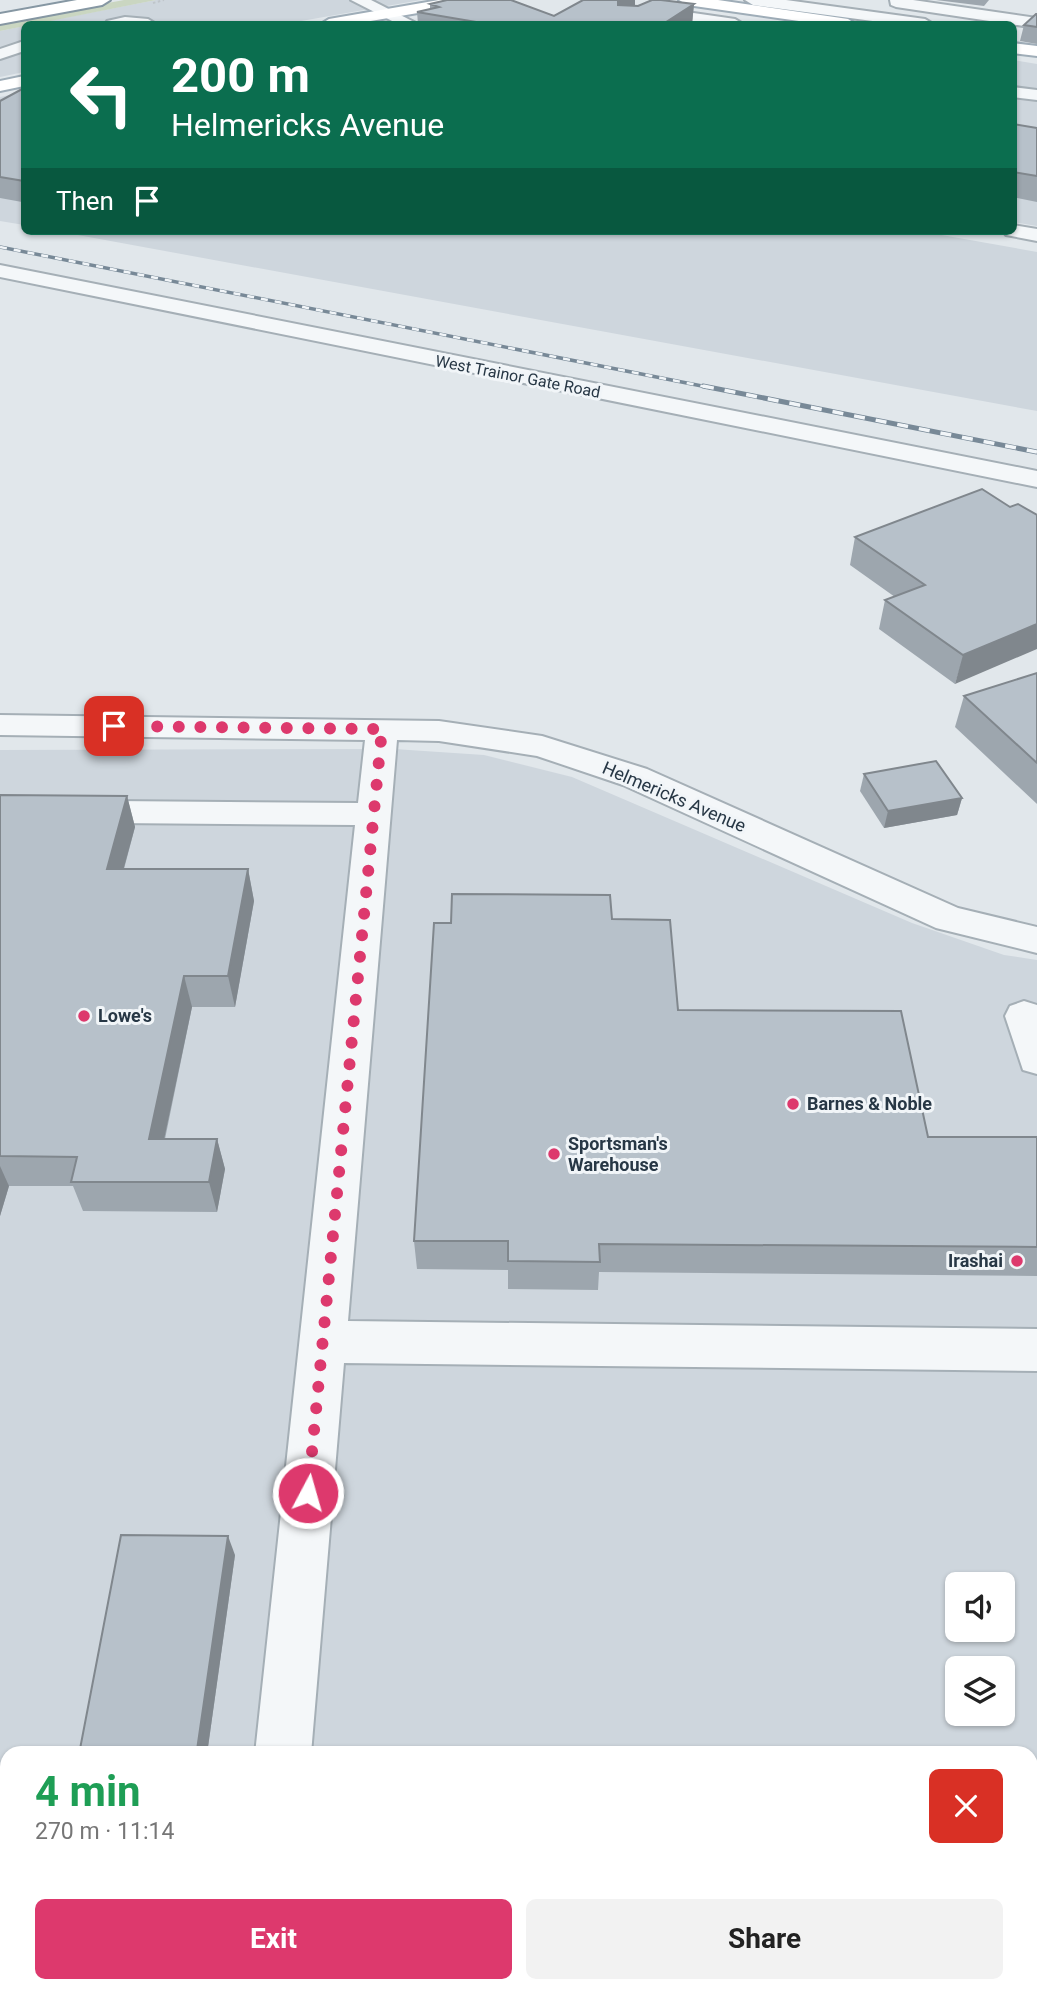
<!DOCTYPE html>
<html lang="en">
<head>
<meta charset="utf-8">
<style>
	body { margin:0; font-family:Roboto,sans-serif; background:#f2f2f2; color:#222; height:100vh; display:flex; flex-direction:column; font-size:26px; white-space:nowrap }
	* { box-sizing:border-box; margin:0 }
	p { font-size:23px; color:#767676 }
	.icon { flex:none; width:38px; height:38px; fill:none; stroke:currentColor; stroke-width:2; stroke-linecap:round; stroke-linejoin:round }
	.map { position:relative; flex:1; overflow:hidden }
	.drawer { position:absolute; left:0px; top:1746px; width:1038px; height:247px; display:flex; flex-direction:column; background:#fff; border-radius:21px 21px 0 0; box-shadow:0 2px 5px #0004 }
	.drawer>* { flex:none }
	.guide { position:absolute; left:21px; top:21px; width:996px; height:214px; border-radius:10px; box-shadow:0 2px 5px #0004; background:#0b6e4f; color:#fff; overflow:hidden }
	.buttons { position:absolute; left:945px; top:1572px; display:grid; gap:14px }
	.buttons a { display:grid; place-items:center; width:70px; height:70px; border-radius:10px; background:#fff; box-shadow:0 2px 5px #0004; font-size:35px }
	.pin { position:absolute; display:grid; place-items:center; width:60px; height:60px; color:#fff; margin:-30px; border-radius:14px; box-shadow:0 4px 10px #0006 }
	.me { position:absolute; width:77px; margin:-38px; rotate:6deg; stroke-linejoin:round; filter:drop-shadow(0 0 5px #0008) }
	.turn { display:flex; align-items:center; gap:24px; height:147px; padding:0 35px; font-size:32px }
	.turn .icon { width:91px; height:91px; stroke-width:2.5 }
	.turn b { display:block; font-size:49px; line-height:60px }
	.then { display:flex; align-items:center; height:66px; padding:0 35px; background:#0003; gap:14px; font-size:26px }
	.round { display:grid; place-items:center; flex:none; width:74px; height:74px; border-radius:10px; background:#f2f2f2 }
	.summary { display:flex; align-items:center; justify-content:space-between; height:119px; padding:0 35px }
	h1 { font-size:42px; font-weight:700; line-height:52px; color:#1e9e55 }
	.cta { display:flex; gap:14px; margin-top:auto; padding:14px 35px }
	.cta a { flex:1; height:80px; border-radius:10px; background:#dd396d; color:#fff; font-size:28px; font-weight:700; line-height:80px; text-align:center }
	.cta a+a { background:#f2f2f2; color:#222 }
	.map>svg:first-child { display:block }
	.built { fill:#ced6dd; fill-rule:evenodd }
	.green { fill:#cad6c1 }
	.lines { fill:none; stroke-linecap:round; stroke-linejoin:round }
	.minor-casing { stroke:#a5afb6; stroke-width:4 }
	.major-casing { stroke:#9fadb8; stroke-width:4 }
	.highway-casing { stroke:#8697a3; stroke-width:4 }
	.path { stroke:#bfc5ca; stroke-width:2; stroke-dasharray:2.5 2.5; stroke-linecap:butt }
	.minor { fill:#f4f7f9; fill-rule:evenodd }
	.major { fill:#fff; fill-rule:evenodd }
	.highway { fill:#fff; fill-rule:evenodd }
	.rail-far1-casing { stroke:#788997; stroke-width:3.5 }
	.rail-casing { stroke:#788997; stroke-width:5 }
	.rail-far1 { stroke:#f1f5f8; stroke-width:2.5; stroke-dasharray:7; stroke-linecap:butt }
	.rail { stroke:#f1f5f8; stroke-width:3.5; stroke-dasharray:11; stroke-linecap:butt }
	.wall { fill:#9da6ae }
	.shaded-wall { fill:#80878d }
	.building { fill:#b7c1ca; stroke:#80878d; stroke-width:2 }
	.route { stroke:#dd396d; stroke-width:12; stroke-dasharray:0 21.6 }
	.poi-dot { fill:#dd396d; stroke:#f1f5f8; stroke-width:2.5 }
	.labels { text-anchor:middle; stroke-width:6; stroke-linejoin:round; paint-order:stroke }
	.far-street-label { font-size:16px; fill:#273745; stroke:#f1f5f8 }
	.street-label { font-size:18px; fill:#273745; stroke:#f1f5f8 }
	.poi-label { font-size:18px; font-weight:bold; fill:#273745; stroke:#f1f5f8; text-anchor:start }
</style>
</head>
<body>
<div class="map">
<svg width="1037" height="1992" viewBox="0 0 1037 1992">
	<rect width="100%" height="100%" fill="#e1e7eb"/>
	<!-- built -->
	<g class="built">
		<polygon points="156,0 421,0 284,24 32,24"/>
		<polygon points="24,26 24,72 0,77 0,31"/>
		<polygon points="1013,60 1037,64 1037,226 1013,222"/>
		<polygon points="24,92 24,225 0,221 0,97"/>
		<polygon points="56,231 919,231 1037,252 1037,411"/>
		<path d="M394 749 484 755 572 777 912 923 1004 955 1037 960V1992H0V750ZM957 1584H1003V1629H957ZM957 1668H1003V1713H957ZM7 1754H1031V1986H7Z"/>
	</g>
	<!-- green -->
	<polygon class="green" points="124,0 156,0 0,31 0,23"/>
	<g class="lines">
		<!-- minor casing -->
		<g class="minor-casing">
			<g id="minor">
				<polygon points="351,0 371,0 418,24 398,24"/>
				<polygon points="745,0 786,0 925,19 933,24 895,24 753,5"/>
				<polygon points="890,0 913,0 1037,18 1037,28 896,7 891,5"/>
				<polygon points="652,7 735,19 743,24 706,24 652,17 637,24 619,24 639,10"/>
				<polygon points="125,17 148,19 156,24 105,24 107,21"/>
				<polygon points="24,41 24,51 0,59 0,49"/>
				<polygon points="1013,87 1037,90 1037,100 1013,97"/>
				<polygon points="1013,225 1037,229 1037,241 1006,235 1003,231 1013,231"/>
				<polygon points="0,265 1037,471 1037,487 0,277"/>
				<polygon points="0,715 439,721 542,736 647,769 958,908 1037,927 1037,953 936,928 623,785 537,756 439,741 397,740 348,1321 1037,1329 1037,1371 344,1363 311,1754 255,1754 355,825 0,822 0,800 358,803 365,740 0,735"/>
				<polygon points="1024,1001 1037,1005 1037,1074 1023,1070 1005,1016 1010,1006"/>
				<polygon points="229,1986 291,1986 290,1992 228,1992"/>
			</g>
		</g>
		<!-- major casing -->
		<g class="major-casing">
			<g id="major">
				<polygon points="439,0 473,0 465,5 353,24 321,24 329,19"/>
				<polygon points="679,0 718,0 848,19 856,24 820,24 687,5"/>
				<polygon points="1013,43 1037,46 1037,56 1013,53"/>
				<polygon points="24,76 24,86 0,91 0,81"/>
			</g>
		</g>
		<!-- highway casing -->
		<g class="highway-casing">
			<polygon id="highway" points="77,0 110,0 102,5 0,24 0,14"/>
		</g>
		<!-- path -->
		<polyline class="path" points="153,3 164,0"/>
		<!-- minor -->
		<use href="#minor" class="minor"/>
		<!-- major -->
		<use href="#major" class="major"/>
		<!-- highway -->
		<use href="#highway" class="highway"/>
		<!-- rail-far1 casing -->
		<g class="rail-far1-casing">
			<polyline id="rail-far1" points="0,247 712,388"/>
		</g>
		<!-- rail casing -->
		<g class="rail-casing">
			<polyline id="rail" points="703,386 1037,452"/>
		</g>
		<!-- rail-far1 -->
		<use href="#rail-far1" class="rail-far1"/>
		<!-- rail -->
		<use href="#rail" class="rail"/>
	</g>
	<!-- wall -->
	<g class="wall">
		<polygon points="936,0 989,0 984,6"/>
		<polygon points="430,4 554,16 635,6 694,4 692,24 418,24 417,12 430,9"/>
		<polygon points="1037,14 1037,44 1020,41 1024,25"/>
		<polygon points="24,88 24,214 22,202 0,198 0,101"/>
		<polygon points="1013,124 1037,128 1037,202 1013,197"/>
		<polygon points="1010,507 955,684 879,629 885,600 895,597 850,565 855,537"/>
		<polygon points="1037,673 1037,804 955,727 964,696"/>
		<polygon points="864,774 962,798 957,815 884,828 860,791"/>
		<polygon points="0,795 127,796 135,827 124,869 248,869 254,901 235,1007 192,1007 165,1139 217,1139 225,1169 217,1212 83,1211 73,1186 9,1186 0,1216"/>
		<polygon points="612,919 678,1010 928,1137 1037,1137 1037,1276 599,1272 598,1290 508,1289 508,1270 417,1269 414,1241"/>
		<polygon points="235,1555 207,1754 83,1754 80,1749"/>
	</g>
	<!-- shaded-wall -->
	<g class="shaded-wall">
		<polygon points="620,0 635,0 635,10 617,22 618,1"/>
		<polygon points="694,4 692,24 663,24"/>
		<polygon points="1037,624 1037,649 955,684 963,655"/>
		<polygon points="127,796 135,827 115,900 107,869"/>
		<polygon points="962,798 957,815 884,828 888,811"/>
		<polygon points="248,869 254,901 235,1007 228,976"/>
		<polygon points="184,976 192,1007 158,1168 149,1139"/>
		<polygon points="217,1139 225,1169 217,1212 209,1182"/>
		<polygon points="0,1166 9,1186 0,1216"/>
		<polygon points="228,1536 235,1555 207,1754 199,1754 197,1750"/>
	</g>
	<!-- building -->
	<g class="building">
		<polygon points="447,0 511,0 554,16 583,0 620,0 618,1 618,5 638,6 652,0 661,0 694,4 663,24 488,24 417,12 439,7 430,4"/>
		<polygon points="1036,14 1037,14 1037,27 1024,25"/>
		<polygon points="24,88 24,181 0,177 0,101"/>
		<polygon points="1013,124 1037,128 1037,176 1013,172"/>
		<polygon points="982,489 1010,507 1018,504 1037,515 1037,624 963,655 885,600 925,585 855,537"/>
		<polygon points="1037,673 1037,763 964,696"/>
		<polygon points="936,761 962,798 888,811 864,774"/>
		<polygon points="0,795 127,796 107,869 248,869 228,976 184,976 149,1139 217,1139 209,1182 71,1182 77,1157 0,1156"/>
		<polygon points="452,894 610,895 612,919 670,920 678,1010 901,1011 928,1137 1037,1137 1037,1247 599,1244 600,1262 508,1261 508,1241 414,1241 434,923 451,923"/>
		<polygon points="121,1535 228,1536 197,1750 80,1749"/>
	</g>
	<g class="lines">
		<!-- route -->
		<polyline class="route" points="114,726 382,729 308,1493"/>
	</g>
	<!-- markers -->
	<g class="poi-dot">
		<circle cx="84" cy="1016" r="7"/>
		<circle cx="793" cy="1104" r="7"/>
		<circle cx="554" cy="1154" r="7"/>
		<circle cx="1017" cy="1261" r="7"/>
	</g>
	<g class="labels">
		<!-- far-street labels -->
		<g class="far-street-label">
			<text transform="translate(518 376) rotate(11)" y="6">West Trainor Gate Road</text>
		</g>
		<!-- street labels -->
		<g class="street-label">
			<text transform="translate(674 797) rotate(23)" y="6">Helmericks Avenue</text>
		</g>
		<!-- poi labels -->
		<g class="poi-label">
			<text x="98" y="1022">Lowe's</text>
			<text x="807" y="1110">Barnes &amp; Noble</text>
			<text x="568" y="1150">Sportsman's<tspan x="568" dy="21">Warehouse</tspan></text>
			<text x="1003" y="1267" text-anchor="end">Irashai</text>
		</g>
	</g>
</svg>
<div class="buttons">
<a><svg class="icon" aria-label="sound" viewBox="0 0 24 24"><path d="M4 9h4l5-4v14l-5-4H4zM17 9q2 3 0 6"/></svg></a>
<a><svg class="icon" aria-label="layers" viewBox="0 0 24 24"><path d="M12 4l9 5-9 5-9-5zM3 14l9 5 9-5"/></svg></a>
</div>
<div class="pin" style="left:114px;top:726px;background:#d93025"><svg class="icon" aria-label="arrive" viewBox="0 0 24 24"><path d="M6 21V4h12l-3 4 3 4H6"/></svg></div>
<svg class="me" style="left:308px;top:1493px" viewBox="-20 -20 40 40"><circle r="17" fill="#dd396d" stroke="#fff" stroke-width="3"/><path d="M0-11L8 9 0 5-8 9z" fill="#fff"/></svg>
<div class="guide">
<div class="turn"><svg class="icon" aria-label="left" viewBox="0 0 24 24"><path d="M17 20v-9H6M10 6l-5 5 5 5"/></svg><div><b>200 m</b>Helmericks Avenue</div></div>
<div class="then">Then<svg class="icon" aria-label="arrive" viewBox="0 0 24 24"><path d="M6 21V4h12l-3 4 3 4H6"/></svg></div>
</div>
<section class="drawer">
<div class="summary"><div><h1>4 min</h1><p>270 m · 11:14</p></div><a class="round" style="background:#d93025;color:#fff"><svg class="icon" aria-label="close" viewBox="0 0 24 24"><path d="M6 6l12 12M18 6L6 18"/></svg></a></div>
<div class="cta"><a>Exit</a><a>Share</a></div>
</section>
</div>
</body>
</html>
